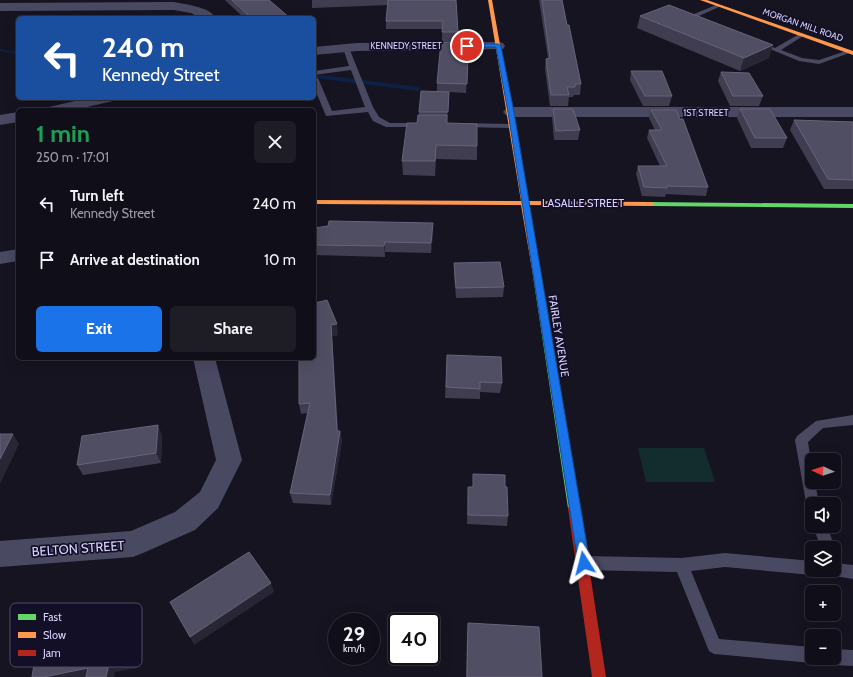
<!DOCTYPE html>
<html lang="en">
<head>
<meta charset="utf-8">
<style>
	body { margin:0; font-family:Cabin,sans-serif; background:#1e1d26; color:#f1f3f6; height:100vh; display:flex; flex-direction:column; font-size:15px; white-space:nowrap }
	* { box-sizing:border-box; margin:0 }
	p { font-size:13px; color:#9c9ca2 }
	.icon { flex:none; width:22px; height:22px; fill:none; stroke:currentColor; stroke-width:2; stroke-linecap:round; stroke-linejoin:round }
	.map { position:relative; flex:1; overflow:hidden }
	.panel { position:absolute; left:16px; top:108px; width:300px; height:252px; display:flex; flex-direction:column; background:#100f19; border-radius:6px; box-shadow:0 4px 16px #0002,0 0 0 1px #302f38 }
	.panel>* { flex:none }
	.top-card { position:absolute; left:16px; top:16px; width:300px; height:84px; border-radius:6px; box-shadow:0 4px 16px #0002,0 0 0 1px #302f38; background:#1a4fa0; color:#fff; overflow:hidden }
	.needle { width:26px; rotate:273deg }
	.tools { position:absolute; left:805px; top:453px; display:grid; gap:8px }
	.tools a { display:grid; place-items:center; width:36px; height:36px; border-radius:6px; background:#100f19; box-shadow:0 4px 16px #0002,0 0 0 1px #302f38; font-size:20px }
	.speed { position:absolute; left:328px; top:613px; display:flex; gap:8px; font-size:20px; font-weight:700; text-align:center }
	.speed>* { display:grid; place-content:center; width:52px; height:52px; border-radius:50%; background:#100f19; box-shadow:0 4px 16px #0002,0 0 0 1px #302f38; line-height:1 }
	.speed small { font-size:10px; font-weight:400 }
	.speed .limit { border:2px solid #111; border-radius:6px; background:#fff; color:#111 }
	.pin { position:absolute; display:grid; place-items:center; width:34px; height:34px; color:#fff; margin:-17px; border:2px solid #fff; border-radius:50%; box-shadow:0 1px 4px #0007 }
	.me { position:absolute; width:44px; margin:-22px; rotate:351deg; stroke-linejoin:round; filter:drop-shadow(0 0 3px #0008) }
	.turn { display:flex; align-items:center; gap:14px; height:84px; padding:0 20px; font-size:18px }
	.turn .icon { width:52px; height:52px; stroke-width:2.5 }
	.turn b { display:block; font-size:28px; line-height:34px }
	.round { display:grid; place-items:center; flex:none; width:42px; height:42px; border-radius:6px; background:#1e1d26 }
	.headline { display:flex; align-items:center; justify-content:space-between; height:68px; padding:0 20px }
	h1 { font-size:24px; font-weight:700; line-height:30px; color:#1e9e55 }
	.primary-button { display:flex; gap:8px; margin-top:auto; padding:8px 20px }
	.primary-button a { flex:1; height:46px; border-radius:6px; background:#1a73e8; color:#fff; font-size:16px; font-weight:700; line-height:46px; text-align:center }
	.primary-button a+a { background:#1e1d26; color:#f1f3f6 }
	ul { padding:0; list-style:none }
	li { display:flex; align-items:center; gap:12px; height:56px; padding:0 20px }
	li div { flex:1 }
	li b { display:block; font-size:15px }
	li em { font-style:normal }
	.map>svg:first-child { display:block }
	.green { fill:#132c2d }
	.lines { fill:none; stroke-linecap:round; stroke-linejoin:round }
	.stream { fill:#0d2144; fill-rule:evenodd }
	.lane { fill:#4a4962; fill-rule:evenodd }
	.street { fill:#4a4962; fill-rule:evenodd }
	.fast { fill:#63d668; fill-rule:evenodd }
	.slow { fill:#ff974d; fill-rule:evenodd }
	.jam { fill:#b3261e; fill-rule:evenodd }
	.wall { fill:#403d50 }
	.shaded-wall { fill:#282635 }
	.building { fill:#504e63; stroke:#66637b }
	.route { fill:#1a73e8; stroke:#114b97 }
	.labels { text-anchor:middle; stroke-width:3.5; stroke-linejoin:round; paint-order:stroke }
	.far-street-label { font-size:9px; fill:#d9d4ff; stroke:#130f26 }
	.street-label { font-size:11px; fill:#d9d4ff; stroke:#130f26 }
	.near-street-label { font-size:13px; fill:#d9d4ff; stroke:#130f26 }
	.key { fill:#130f26; stroke:#4e4a67; stroke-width:1 }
	.key-label { font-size:11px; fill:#d9d4ff }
</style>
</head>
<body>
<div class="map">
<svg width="853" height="677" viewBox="0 0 853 677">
	<rect width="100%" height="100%" fill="#161421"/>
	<!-- green -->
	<polygon class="green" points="638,448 704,448 715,482 646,482"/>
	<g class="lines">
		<!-- stream -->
		<g class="stream">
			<polygon points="0,49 18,52 18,54 0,51"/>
			<polygon points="314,74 418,87 421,89 418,91 314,78"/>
		</g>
		<!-- lane -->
		<g class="lane">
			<polygon points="716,5 721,6 699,16 709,22 709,24 705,24 694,18 694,14"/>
			<polygon points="801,33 803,34 803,36 781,50 802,58 819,60 849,50 852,52 819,64 799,61 755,43 758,41 775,48"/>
			<polygon points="346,46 349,48 373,107 379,117 390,123 420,123 424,125 423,127 386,127 373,121 368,112 326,116 314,87 314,76 318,78 332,111 365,107 351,70 314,75 314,71 349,66 343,48"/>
			<polygon points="460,123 513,124 517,126 513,128 463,127 459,125"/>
			<polygon points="853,415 853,425 823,428 808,442 812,467 812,482 815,482 819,504 812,504 812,510 807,508 795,440 797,436 816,421"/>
			<polygon points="813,526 827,526 835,548 834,550 834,548 821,548"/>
			<polygon points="725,553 812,561 812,570 818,570 817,573 812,575 725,567 691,571 719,639 812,647 812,658 819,658 818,661 812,663 714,654 709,651 677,572 584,570 579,568 577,563 579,558 584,556 682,558"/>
			<polygon points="834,563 853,565 853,579 829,575 827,570 834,570"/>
			<polygon points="834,649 853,650 853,666 834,665 828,663 827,658 834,658"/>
		</g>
		<!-- street -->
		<g class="street">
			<path d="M174 2C187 5 208 6 216 18H201L191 13 174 10 0 11V3Z"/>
			<polygon points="498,42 503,43 505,46 503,49 357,51 314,55 314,47 357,43"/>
			<polygon points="88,98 115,98 113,101 74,110 46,110 49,107"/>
			<polygon points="511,107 853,107 853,117 511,117 506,115 503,112 506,109"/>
			<polygon points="18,112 18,122 0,125 0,115"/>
			<polygon points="18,249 18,261 0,264 0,252"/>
			<polygon points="193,358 215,358 242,460 218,508 195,530 143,553 133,557 0,567 0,541 131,531 175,512 200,492 216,460"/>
		</g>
		<!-- fast -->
		<g class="fast">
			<polygon points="648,202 853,204 853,208 651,206 647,204"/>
			<polygon points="536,266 540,269 580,508 578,511 574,513 570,511 568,508 532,269"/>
		</g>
		<!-- slow -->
		<g class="slow">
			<polygon points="488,0 492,0 528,201 651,202 655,204 651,206 529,205 540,269 536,272 532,269 521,205 314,204 314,200 521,201"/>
			<polygon points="700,0 707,0 853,51 853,55"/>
		</g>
		<!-- jam -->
		<polygon class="jam" points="574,503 578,505 580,508 606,677 592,677 568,508 570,505"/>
	</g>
	<!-- wall -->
	<g class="wall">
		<polygon points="225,0 269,0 290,18 244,18"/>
		<polygon points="312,0 456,0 458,32 458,41 442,41 442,29 386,29 386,21 388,5 312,8"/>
		<polygon points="539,0 562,0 567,25 581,84 580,95 574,95 573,97 569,97 568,106 550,106 545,69 546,59 548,58"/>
		<polygon points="640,16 769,58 740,71 637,28"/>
		<polygon points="461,56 468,56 466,93 449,92 447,123 477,146 477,160 436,159 435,176 403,175 402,161 417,123 419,112 437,91 437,83"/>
		<polygon points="631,71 672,96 669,106 643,106 630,80"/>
		<polygon points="721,72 763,96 759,106 730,106 718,81"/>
		<polygon points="553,109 580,130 578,140 554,140 552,118"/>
		<polygon points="740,109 787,138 783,148 751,148 737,118"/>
		<polygon points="651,110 680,119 708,187 706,196 666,194 665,197 642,196 636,174 638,166 660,166 647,138 649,130 655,130 649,118"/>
		<polygon points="794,120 853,122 853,189 824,189 790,130"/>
		<polygon points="314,228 433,234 431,253 385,252 385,257 314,255"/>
		<polygon points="454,263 504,287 503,297 456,298 454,273"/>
		<polygon points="315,303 338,335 332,336 338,431 340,431 342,441 331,505 293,503 290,493 307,413 301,414 299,404"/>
		<polygon points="447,355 502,383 500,393 480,392 480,399 445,398"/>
		<polygon points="162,435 161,463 83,475 77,465"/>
		<polygon points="473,474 505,487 508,516 507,526 467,524 468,487 473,487"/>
		<polygon points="468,623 542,677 466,677 467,632"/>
	</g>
	<!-- shaded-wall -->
	<g class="shaded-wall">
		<polygon points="773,45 769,58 740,71 744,58"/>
		<polygon points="433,223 433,234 431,253 431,243"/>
		<polygon points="385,242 385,257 384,246"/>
		<polygon points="337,324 338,335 332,336 338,441 337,431 331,325"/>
		<polygon points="58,358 65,358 59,360"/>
		<polygon points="158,425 162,435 161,463 156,453"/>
		<polygon points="340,431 342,441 331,505 330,495"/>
		<polygon points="13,434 19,444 0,484 0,459"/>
		<polygon points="271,583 274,592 194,645 190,637"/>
		<polygon points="135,613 140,622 137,668 115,672 114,677 106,677 109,664"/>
		<polygon points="88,668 91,677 44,677"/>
	</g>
	<!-- building -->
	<g class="building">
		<polygon points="232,0 269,0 290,18 251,18"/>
		<polygon points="388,0 456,0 458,32 442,32 443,21 386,21"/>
		<polygon points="542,0 562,0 567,25 569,25 581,84 575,84 575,87 567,87 569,95 551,95 546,59 550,58"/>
		<polygon points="669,5 773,45 744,58 640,16"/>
		<polygon points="441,42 459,42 461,56 468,56 467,84 437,83"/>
		<polygon points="631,71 662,71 672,96 645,96"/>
		<polygon points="721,72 749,73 763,96 733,96"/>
		<polygon points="421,91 449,92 448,112 419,112"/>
		<polygon points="553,109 573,109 580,130 556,131"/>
		<polygon points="740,109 770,109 787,138 755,138"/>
		<polygon points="651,110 676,110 680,119 683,119 708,187 667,186 667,188 644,187 638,166 667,166 649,130 662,130"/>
		<polygon points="418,115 447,115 447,123 477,124 477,146 436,145 435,161 402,161 407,123 417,123"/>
		<polygon points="794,120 853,122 853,180 828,179"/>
		<polygon points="329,221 433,223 431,243 385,242 384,246 314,245 314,228 328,226"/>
		<polygon points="500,262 504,287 456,288 454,263"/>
		<polygon points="327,300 337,324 331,325 337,431 340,431 330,495 290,493 310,403 299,404 299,358 314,358 314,301 315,303"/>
		<polygon points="447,355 501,357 502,383 480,382 480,389 446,387"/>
		<polygon points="158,425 156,453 77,465 82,436"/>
		<polygon points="0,434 13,434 0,459"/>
		<polygon points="473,474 505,475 505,487 507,487 508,516 468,515 468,487 473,487"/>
		<polygon points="249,552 271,583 190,637 170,602"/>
		<polygon points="135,613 131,660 109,664 106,677 86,677 88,668 44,677 32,677 39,632"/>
		<polygon points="468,623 539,627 542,677 467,677"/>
	</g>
	<!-- route -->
	<polygon class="route" points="467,44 498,44 501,46 514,112 590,563 588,567 584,569 580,567 578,563 508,112 496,47 465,47 464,46"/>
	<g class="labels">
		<!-- far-street labels -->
		<g class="far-street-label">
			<text transform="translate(803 25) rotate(19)" y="3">MORGAN MILL ROAD</text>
			<text x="406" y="49">KENNEDY STREET</text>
			<text x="706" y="116">1ST STREET</text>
		</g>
		<!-- street labels -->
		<g class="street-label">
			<text x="583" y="207">LASALLE STREET</text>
			<text transform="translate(559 336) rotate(81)" y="4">FAIRLEY AVENUE</text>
		</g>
		<!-- near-street labels -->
		<g class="near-street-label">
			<text transform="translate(78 548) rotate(-4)" y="5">BELTON STREET</text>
		</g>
	</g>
	<!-- legend -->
	<rect x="10" y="603" width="132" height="64" rx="6" class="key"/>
	<rect x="18" y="614" width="18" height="6" fill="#63d668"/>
	<rect x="18" y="632" width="18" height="6" fill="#ff974d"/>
	<rect x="18" y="650" width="18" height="6" fill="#b3261e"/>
	<g class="key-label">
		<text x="43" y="621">Fast</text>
		<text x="43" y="639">Slow</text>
		<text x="43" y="657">Jam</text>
	</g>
</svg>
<div class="tools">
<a><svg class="needle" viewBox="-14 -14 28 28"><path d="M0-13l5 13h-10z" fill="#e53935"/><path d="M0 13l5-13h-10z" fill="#9c9ca2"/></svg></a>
<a><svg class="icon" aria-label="sound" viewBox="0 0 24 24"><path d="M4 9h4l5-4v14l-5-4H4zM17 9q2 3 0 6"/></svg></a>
<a><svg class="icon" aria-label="layers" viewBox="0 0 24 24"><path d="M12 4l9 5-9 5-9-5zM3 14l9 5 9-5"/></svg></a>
<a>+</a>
<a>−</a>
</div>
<div class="speed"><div>29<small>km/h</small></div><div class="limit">40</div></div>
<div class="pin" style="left:467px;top:46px;background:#d93025"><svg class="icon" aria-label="arrive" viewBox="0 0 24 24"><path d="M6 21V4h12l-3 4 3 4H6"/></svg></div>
<svg class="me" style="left:584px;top:563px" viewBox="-20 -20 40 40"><path d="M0-17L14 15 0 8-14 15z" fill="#1a73e8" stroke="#fff" stroke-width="4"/></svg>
<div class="top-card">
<div class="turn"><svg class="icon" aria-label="left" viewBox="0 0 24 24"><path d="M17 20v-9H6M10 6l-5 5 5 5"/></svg><div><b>240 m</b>Kennedy Street</div></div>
</div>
<section class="panel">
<div class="headline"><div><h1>1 min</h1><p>250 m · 17:01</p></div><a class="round"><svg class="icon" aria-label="close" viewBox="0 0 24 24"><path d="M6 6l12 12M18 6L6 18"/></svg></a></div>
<ul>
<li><svg class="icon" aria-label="left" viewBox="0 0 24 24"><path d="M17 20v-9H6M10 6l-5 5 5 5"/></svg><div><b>Turn left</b><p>Kennedy Street</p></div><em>240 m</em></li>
<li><svg class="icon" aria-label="arrive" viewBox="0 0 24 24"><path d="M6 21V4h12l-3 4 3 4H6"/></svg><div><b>Arrive at destination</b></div><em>10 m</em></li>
</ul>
<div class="primary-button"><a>Exit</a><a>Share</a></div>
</section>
</div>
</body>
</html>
